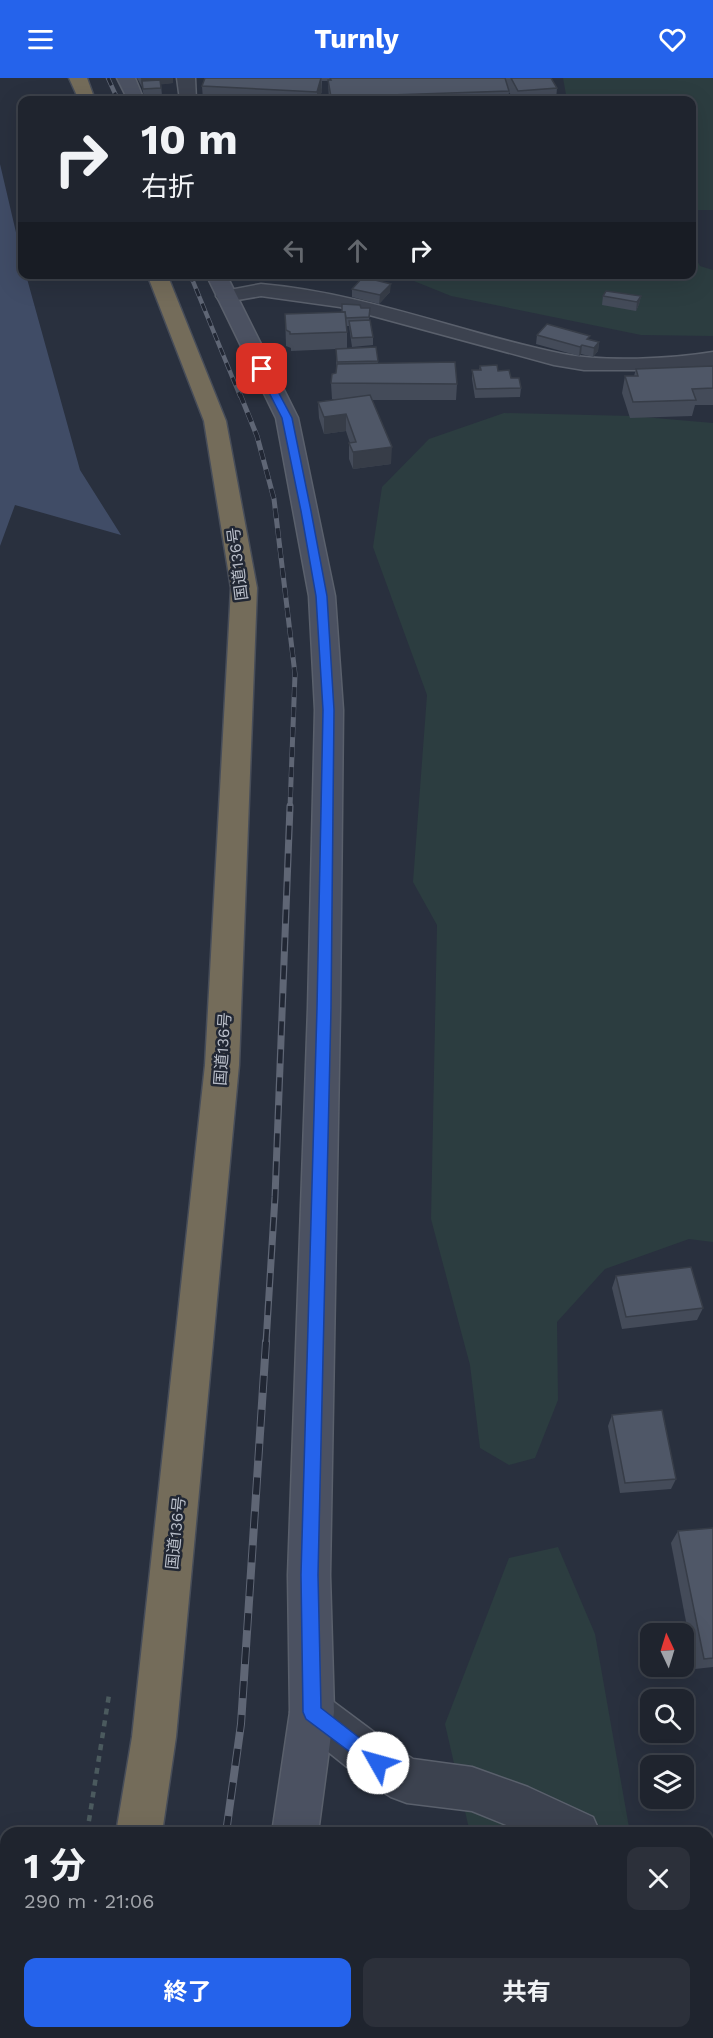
<!DOCTYPE html>
<html lang="ja">
<head>
<meta charset="utf-8">
<style>
	body { margin:0; font-family:"Work Sans","Noto Sans JP",sans-serif; background:#2c303a; color:#f1f3f6; height:100vh; display:flex; flex-direction:column; font-size:22px; white-space:nowrap }
	* { box-sizing:border-box; margin:0 }
	p { font-size:20px; color:#a1a4aa }
	.icon { flex:none; width:33px; height:33px; fill:none; stroke:currentColor; stroke-width:2; stroke-linecap:round; stroke-linejoin:round }
	.map { position:relative; flex:1; overflow:hidden }
	.drawer { position:absolute; left:0px; top:1749px; width:714px; height:212px; display:flex; flex-direction:column; background:#1f242e; border-radius:18px 18px 0 0; box-shadow:0 6px 24px #0002,0 0 0 2px #3c414a }
	.drawer>* { flex:none }
	.hud { position:absolute; left:18px; top:18px; width:678px; height:183px; border-radius:12px; box-shadow:0 6px 24px #0002,0 0 0 2px #3c414a; background:#1f242e; color:#f1f3f6; overflow:hidden }
	.needle { width:39px; rotate:356deg }
	.buttons { position:absolute; left:640px; top:1545px; display:grid; gap:12px }
	.buttons a { display:grid; place-items:center; width:54px; height:54px; border-radius:12px; background:#1f242e; box-shadow:0 6px 24px #0002,0 0 0 2px #3c414a; font-size:30px }
	.pin { position:absolute; display:grid; place-items:center; width:51px; height:51px; color:#fff; margin:-26px; border-radius:12px; box-shadow:0 3px 9px #0006 }
	.me { position:absolute; width:66px; margin:-33px; rotate:308deg; stroke-linejoin:round; filter:drop-shadow(0 0 4px #0008) }
	.turn { display:flex; align-items:center; gap:21px; height:126px; padding:0 24px; font-size:27px }
	.turn .icon { width:78px; height:78px; stroke-width:2.5 }
	.turn b { display:block; font-size:42px; line-height:51px }
	.lanes { display:flex; align-items:center; height:57px; padding:0 24px; background:#0003; justify-content:center; gap:30px; direction:ltr }
	.lanes .off { opacity:.35 }
	.round { display:grid; place-items:center; flex:none; width:63px; height:63px; border-radius:12px; background:#2c303a }
	.head { display:flex; align-items:center; justify-content:space-between; height:102px; padding:0 24px }
	h1 { font-size:36px; font-weight:700; line-height:45px }
	.action { display:flex; gap:12px; margin-top:auto; padding:12px 24px }
	.action a { flex:1; height:69px; border-radius:12px; background:#2563eb; color:#fff; font-size:24px; font-weight:700; line-height:69px; text-align:center }
	.action a+a { background:#2c303a; color:#f1f3f6 }
	header { display:flex; justify-content:space-between; align-items:center; height:78px; padding:0 24px; background:#2563eb; color:#fff; font-size:27px; font-weight:700 }
	.map>svg:first-child { display:block }
	.green { fill:#2c3d40 }
	.water { fill:#404c66 }
	.lines { fill:none; stroke-linecap:round; stroke-linejoin:round }
	.street-casing { stroke:#5a606c; stroke-width:3 }
	.secondary-casing { stroke:#5a606c; stroke-width:3 }
	.highway-casing { stroke:#474d59; stroke-width:3 }
	.path { stroke:#4b5a5e; stroke-width:4.5; stroke-dasharray:6 6; stroke-linecap:butt }
	.street { fill:#3c424f; fill-rule:evenodd }
	.secondary { fill:#4b5161; fill-rule:evenodd }
	.highway { fill:#746c5a; fill-rule:evenodd }
	.rail-far3-casing { stroke:#5f6675; stroke-width:4.5 }
	.rail-far2-casing { stroke:#5f6675; stroke-width:5 }
	.rail-far1-casing { stroke:#5f6675; stroke-width:7 }
	.rail-casing { stroke:#5f6675; stroke-width:8 }
	.rail-far3 { stroke:#212734; stroke-width:3; stroke-dasharray:8; stroke-linecap:butt }
	.rail-far2 { stroke:#212734; stroke-width:4; stroke-dasharray:10; stroke-linecap:butt }
	.rail-far1 { stroke:#212734; stroke-width:4.5; stroke-dasharray:14; stroke-linecap:butt }
	.rail { stroke:#212734; stroke-width:6; stroke-dasharray:17; stroke-linecap:butt }
	.wall { fill:#444b59 }
	.shaded-wall { fill:#373d48 }
	.building { fill:#4f5767; stroke:#373d48; stroke-width:1.5 }
	.route { fill:#2563eb; stroke:#184099; stroke-width:1.5 }
	.labels { text-anchor:middle; stroke-width:5; stroke-linejoin:round; paint-order:stroke }
	.street-label { font-size:16px; fill:#b9bec9; stroke:#212734 }
</style>
</head>
<body>
<header><svg class="icon" aria-label="menu" viewBox="0 0 24 24"><path d="M4 6h16M4 12h16M4 18h16"/></svg>Turnly<svg class="icon" aria-label="heart" viewBox="0 0 24 24"><path d="M12 20l-8-8c-3-5 5-10 8-4 3-6 11-1 8 4z"/></svg></header>
<div class="map">
<svg width="713" height="1960" viewBox="0 0 713 1960">
	<rect width="100%" height="100%" fill="#29303e"/>
	<!-- green -->
	<g class="green">
		<polygon points="563,0 713,0 713,132 694,132 692,137 692,22 567,22"/>
		<polygon points="692,174 700,188 713,192 713,258 641,257 451,218 399,197 692,196"/>
		<polygon points="504,335 632,338 713,345 713,1164 689,1161 605,1191 557,1244 558,1322 535,1380 509,1387 480,1370 470,1287 431,1141 437,847 413,804 427,617 373,469 382,409 429,361"/>
		<polygon points="558,1469 595,1556 630,1755 470,1755 445,1646 509,1480"/>
		<polygon points="708,1851 713,1853 713,1960 528,1960 529,1954 708,1954"/>
	</g>
	<!-- water -->
	<polygon class="water" points="0,86 22,180 22,196 26,197 80,392 121,457 15,427 0,468"/>
	<g class="lines">
		<!-- street casing -->
		<g class="street-casing">
			<g id="street">
				<polygon points="177,0 195,0 196,22 180,22"/>
				<path d="M261 206C365 215 461 255 563 276 605 284 670 281 713 274V288L688 292H584L554 287 340 229 261 218 226 224 219 222 216 218 219 214Z"/>
				<polygon points="312,1612 327,1619 394,1669 413,1681 472,1689 528,1709 593,1739 600,1755 526,1755 472,1733 407,1725 391,1719 362,1701 297,1649 290,1634 297,1619"/>
				<polygon points="708,1911 713,1913 713,1960 691,1960 688,1954 708,1954"/>
			</g>
		</g>
		<!-- secondary casing -->
		<g class="secondary-casing">
			<g id="secondary">
				<polygon points="117,0 135,0 144,22 128,22"/>
				<polygon points="206,196 226,196 298,340 335,518 343,632 340,930 330,1497 334,1634 318,1755 272,1755 290,1634 288,1497 308,930 315,632 309,518 276,340"/>
				<rect x="249" y="1954" width="48" height="6"/>
			</g>
		</g>
		<!-- highway casing -->
		<g class="highway-casing">
			<g id="highway">
				<polygon points="69,0 87,0 95,22 79,22"/>
				<polygon points="147,196 167,196 226,343 257,510 239,987 176,1659 162,1755 116,1755 132,1659 205,987 231,510 204,343"/>
				<polygon points="80,1954 128,1954 127,1960 79,1960"/>
			</g>
		</g>
		<!-- path -->
		<g class="path">
			<polyline points="87,1755 109,1617"/>
			<polyline points="0,1896 6,1892"/>
		</g>
		<!-- street -->
		<use href="#street" class="street"/>
		<!-- secondary -->
		<use href="#secondary" class="secondary"/>
		<!-- highway -->
		<use href="#highway" class="highway"/>
		<!-- rail-far3 casing -->
		<g class="rail-far3-casing">
			<g id="rail-far3">
				<polyline points="108,0 118,22"/>
				<polyline points="190,196 240,318"/>
			</g>
		</g>
		<!-- rail-far2 casing -->
		<g class="rail-far2-casing">
			<polyline id="rail-far2" points="240,316 257,358 274,421 295,596 290,730"/>
		</g>
		<!-- rail-far1 casing -->
		<g class="rail-far1-casing">
			<polyline id="rail-far1" points="266,1265 275,1119 290,728"/>
		</g>
		<!-- rail casing -->
		<g class="rail-casing">
			<g id="rail">
				<polyline points="226,1755 241,1646 266,1264"/>
				<polyline points="197,1954 197,1960"/>
			</g>
		</g>
		<!-- rail-far3 -->
		<use href="#rail-far3" class="rail-far3"/>
		<!-- rail-far2 -->
		<use href="#rail-far2" class="rail-far2"/>
		<!-- rail-far1 -->
		<use href="#rail-far1" class="rail-far1"/>
		<!-- rail -->
		<use href="#rail" class="rail"/>
	</g>
	<!-- wall -->
	<g class="wall">
		<polygon points="137,0 173,0 173,5 161,6 162,18 144,19 142,9"/>
		<polygon points="205,0 551,0 557,10 556,22 514,22 509,14 508,22 329,22 328,3 322,3 322,13 319,22 203,22 202,8"/>
		<polygon points="352,211 390,214 379,226 352,219"/>
		<polygon points="603,218 641,218 639,226 636,233 602,227"/>
		<polygon points="361,230 370,230 369,243 373,259 373,267 352,269 349,248 347,248 347,270 376,269 378,285 457,306 456,322 372,322 391,386 353,391 349,381 349,365 350,365 346,353 324,356 319,340 318,324 337,321 332,321 331,305 336,295 336,271 291,273 291,270 286,268 285,236 342,234"/>
		<polygon points="537,257 589,261 599,264 598,273 593,279 581,276 579,278 536,266"/>
		<polygon points="480,288 498,293 511,300 521,310 520,319 475,320 472,301 472,292 479,292"/>
		<polygon points="713,288 713,327 695,327 692,338 630,340 622,315 625,298 634,298 636,291"/>
		<polygon points="616,1198 703,1230 697,1242 622,1251 612,1210"/>
		<polygon points="612,1337 676,1401 671,1411 620,1415 608,1348"/>
		<polygon points="713,1450 713,1589 695,1591 671,1465 678,1453"/>
	</g>
	<!-- shaded-wall -->
	<g class="shaded-wall">
		<polygon points="141,0 173,0 173,5 142,9"/>
		<polygon points="321,0 322,13 319,22 317,22 317,14"/>
		<polygon points="391,206 390,214 379,226 380,217"/>
		<polygon points="641,218 639,226 636,233 637,224"/>
		<polygon points="599,264 598,273 593,279 594,270"/>
		<polygon points="582,267 581,276 579,278 580,269"/>
		<polygon points="346,336 346,353 324,356 324,339"/>
		<polygon points="392,369 391,386 353,391 353,374"/>
	</g>
	<!-- building -->
	<g class="building">
		<polygon points="205,0 321,0 317,14 202,8"/>
		<polygon points="330,0 505,0 509,13 331,19 328,2 331,2"/>
		<polygon points="511,0 551,0 557,10 518,13"/>
		<polygon points="160,2 161,10 143,11 142,3"/>
		<polygon points="210,18 232,19 231,22 208,22"/>
		<polygon points="234,19 256,20 255,22 232,22"/>
		<polygon points="363,199 391,206 380,217 352,211"/>
		<polygon points="606,213 641,218 637,224 603,218"/>
		<polygon points="342,226 360,227 361,230 370,230 369,239 346,240 345,234 342,234"/>
		<polygon points="345,234 347,254 290,256 290,254 286,252 285,236"/>
		<polygon points="370,242 373,259 352,260 349,243"/>
		<polygon points="547,246 590,258 587,261 599,264 594,270 582,267 580,269 537,257"/>
		<polygon points="376,269 378,283 337,284 336,271"/>
		<polygon points="455,284 457,306 331,305 332,296 336,295 337,286"/>
		<polygon points="497,287 498,293 509,292 511,300 519,300 521,310 476,311 472,292 481,292 480,288"/>
		<polygon points="713,288 713,310 692,311 696,322 633,324 625,298 638,298 636,291"/>
		<polygon points="370,317 392,369 353,374 349,365 356,364 346,336 324,339 318,324"/>
		<polygon points="691,1189 703,1230 626,1239 616,1198"/>
		<polygon points="662,1332 676,1401 625,1405 612,1337"/>
		<polygon points="713,1450 713,1580 704,1581 678,1453"/>
		<polygon points="363,1954 453,1954 419,1960 364,1960"/>
	</g>
	<!-- route -->
	<polygon class="route" points="262,288 266,291 292,340 311,433 327,518 334,632 331,930 318,1497 321,1630 384,1679 387,1685 384,1692 378,1695 306,1641 303,1634 301,1497 317,930 323,632 316,518 301,433 282,340 257,291"/>
	<g class="labels">
		<!-- street labels -->
		<g class="street-label">
			<text transform="translate(237 486) rotate(-97)" y="6">国道136号</text>
			<text transform="translate(222 971) rotate(-86)" y="6">国道136号</text>
			<text transform="translate(175 1455) rotate(-84)" y="6">国道136号</text>
		</g>
	</g>
</svg>
<div class="buttons">
<a><svg class="needle" viewBox="-14 -14 28 28"><path d="M0-13l5 13h-10z" fill="#e53935"/><path d="M0 13l5-13h-10z" fill="#a1a4aa"/></svg></a>
<a><svg class="icon" aria-label="search" viewBox="0 0 24 24"><circle cx="10" cy="10" r="6"/><path d="M15 15l6 6"/></svg></a>
<a><svg class="icon" aria-label="layers" viewBox="0 0 24 24"><path d="M12 4l9 5-9 5-9-5zM3 14l9 5 9-5"/></svg></a>
</div>
<div class="pin" style="left:262px;top:291px;background:#d93025"><svg class="icon" aria-label="arrive" viewBox="0 0 24 24"><path d="M6 21V4h12l-3 4 3 4H6"/></svg></div>
<svg class="me" style="left:378px;top:1685px" viewBox="-20 -20 40 40"><circle r="19" fill="#fff"/><path d="M0-13L10 11 0 6-10 11z" fill="#2563eb"/></svg>
<div class="hud">
<div class="turn"><svg class="icon" aria-label="right" viewBox="0 0 24 24"><path d="M7 20v-9h11M14 6l5 5-5 5"/></svg><div><b>10 m</b>右折</div></div>
<div class="lanes"><svg class="icon off" aria-label="left" viewBox="0 0 24 24"><path d="M17 20v-9H6M10 6l-5 5 5 5"/></svg><svg class="icon off" aria-label="ahead" viewBox="0 0 24 24"><path d="M12 20V5M6 11l6-6 6 6"/></svg><svg class="icon" aria-label="right" viewBox="0 0 24 24"><path d="M7 20v-9h11M14 6l5 5-5 5"/></svg></div>
</div>
<section class="drawer">
<div class="head"><div><h1>1 分</h1><p>290 m · 21:06</p></div><a class="round"><svg class="icon" aria-label="close" viewBox="0 0 24 24"><path d="M6 6l12 12M18 6L6 18"/></svg></a></div>
<div class="action"><a>終了</a><a>共有</a></div>
</section>
</div>
</body>
</html>
